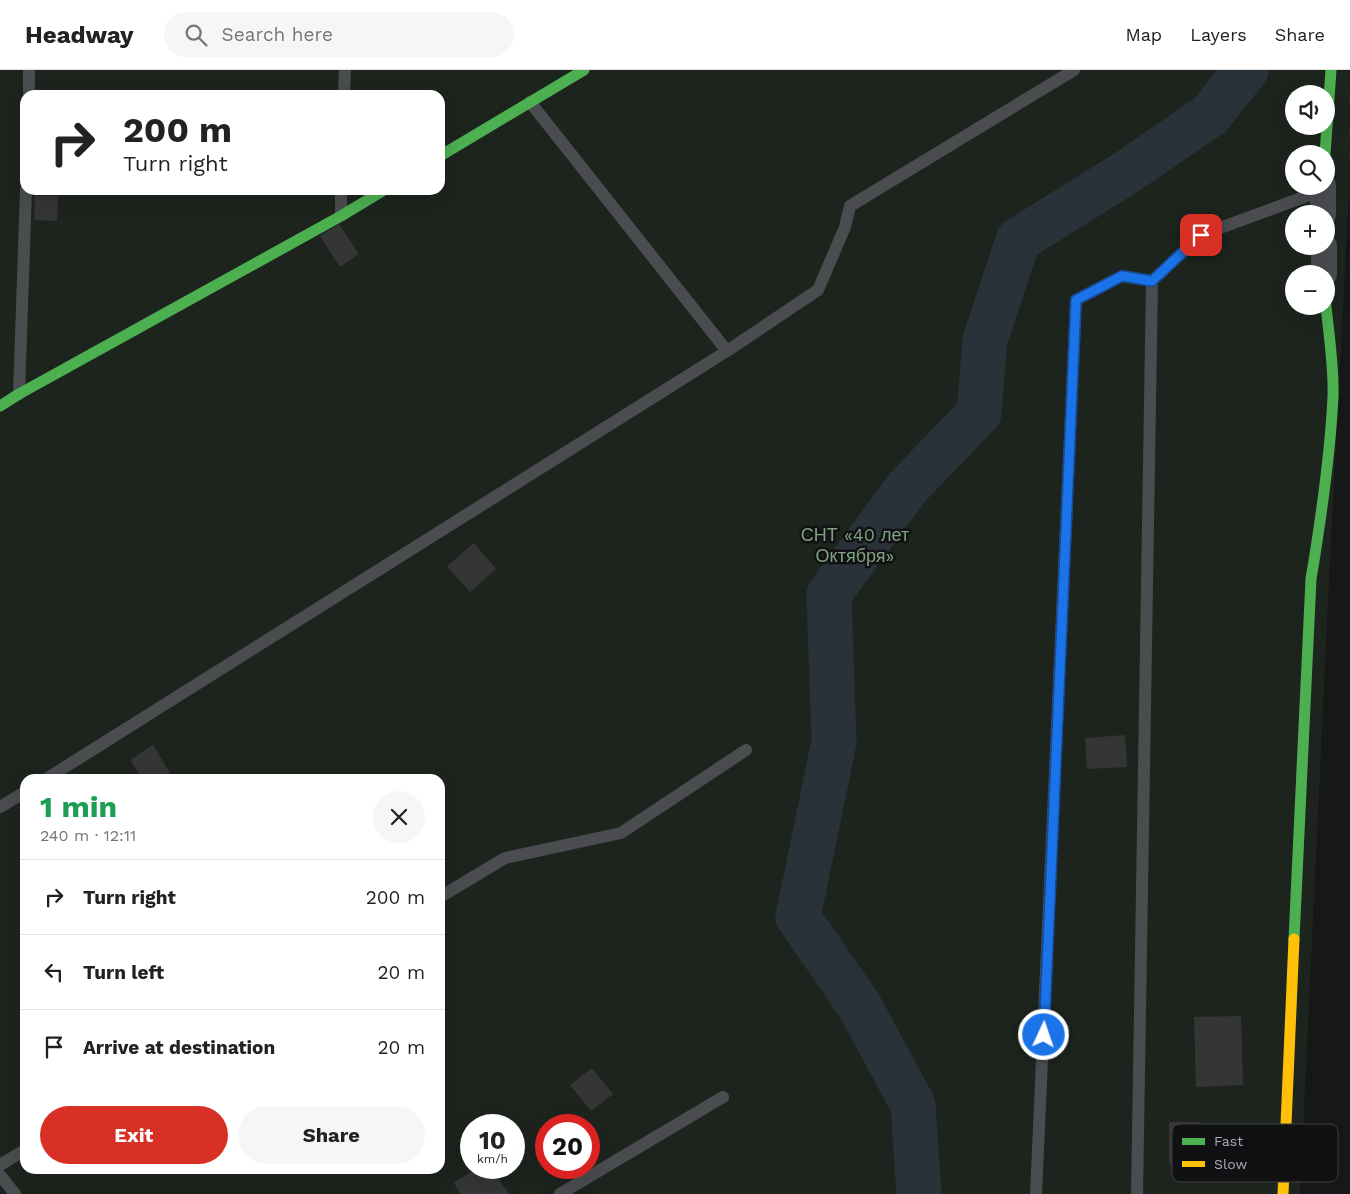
<!DOCTYPE html>
<html lang="en">
<head>
<meta charset="utf-8">
<style>
	body { margin:0; font-family:"Work Sans",sans-serif; background:#f6f6f6; color:#222; height:100vh; display:flex; flex-direction:column; font-size:19px; white-space:nowrap }
	* { box-sizing:border-box; margin:0 }
	p { font-size:16px; color:#767676 }
	.icon { flex:none; width:28px; height:28px; fill:none; stroke:currentColor; stroke-width:2; stroke-linecap:round; stroke-linejoin:round }
	.map { position:relative; flex:1; overflow:hidden }
	.sheet { position:absolute; left:20px; top:704px; width:425px; height:400px; display:flex; flex-direction:column; background:#fff; border-radius:15px; box-shadow:0 5px 20px #0002 }
	.sheet>* { flex:none }
	.top-card { position:absolute; left:20px; top:20px; width:425px; height:105px; border-radius:15px; box-shadow:0 5px 20px #0002; background:#fff; color:#222; overflow:hidden }
	.buttons { position:absolute; left:1285px; top:15px; display:grid; gap:10px }
	.buttons a { display:grid; place-items:center; width:50px; height:50px; border-radius:50%; background:#fff; box-shadow:0 5px 20px #0002; font-size:25px }
	.speed { position:absolute; left:460px; top:1044px; display:flex; gap:10px; font-size:25px; font-weight:700; text-align:center }
	.speed>* { display:grid; place-content:center; width:65px; height:65px; border-radius:50%; background:#fff; box-shadow:0 5px 20px #0002; line-height:1 }
	.speed small { font-size:12px; font-weight:400 }
	.speed .limit { border:8px solid #d22; background:#fff; color:#111 }
	.pin { position:absolute; display:grid; place-items:center; width:42px; height:42px; color:#fff; margin:-21px; border-radius:10px; box-shadow:0 2px 8px #0006 }
	.me { position:absolute; width:55px; margin:-28px; rotate:3deg; stroke-linejoin:round; filter:drop-shadow(0 0 4px #0008) }
	.turn { display:flex; align-items:center; gap:18px; height:105px; padding:0 20px; font-size:22px }
	.turn .icon { width:65px; height:65px; stroke-width:2.5 }
	.turn b { display:block; font-size:35px; line-height:42px }
	.round { display:grid; place-items:center; flex:none; width:52px; height:52px; border-radius:26px; background:#f6f6f6 }
	.overview { display:flex; align-items:center; justify-content:space-between; height:85px; padding:0 20px }
	h1 { font-size:30px; font-weight:700; line-height:38px; color:#1e9e55 }
	.cta { display:flex; gap:10px; margin-top:auto; padding:10px 20px }
	.cta a { flex:1; height:58px; border-radius:30px; background:#d93025; color:#fff; font-size:20px; font-weight:700; line-height:58px; text-align:center }
	.cta a+a { background:#f6f6f6; color:#222 }
	ul { padding:0; list-style:none }
	li { display:flex; align-items:center; gap:15px; height:75px; padding:0 20px; border-top:1px solid #e0e0e0 }
	li div { flex:1 }
	li b { display:block; font-size:19px }
	li em { font-style:normal }
	header { display:flex; align-items:center; gap:30px; box-sizing:border-box; height:70px; padding:0 25px; background:#fff; border-bottom:1px solid #e0e0e0 }
	header strong { font-size:24px }
	nav { display:flex; gap:28px; margin-inline-start:auto; font-size:18px }
	.search { width:350px; height:45px; background:#f6f6f6; display:flex; align-items:center; gap:12px; box-sizing:border-box; padding:0 18px; border-radius:28px; color:#767676; font-size:19px }
	.map>svg:first-child { display:block }
	.green { fill:#1d241e; fill-rule:evenodd }
	.lines { fill:none; stroke-linecap:round; stroke-linejoin:round }
	.river { stroke:#2a3239; stroke-width:45 }
	.building { fill:#353536 }
	.lane { stroke:#4b4c50; stroke-width:12 }
	.street { stroke:#4b4c50; stroke-width:26 }
	.fast { stroke:#4caf50; stroke-width:11 }
	.slow { stroke:#ffc107; stroke-width:11 }
	.route-casing { stroke:#114b97; stroke-width:12 }
	.route { stroke:#1a73e8; stroke-width:9 }
	.labels { text-anchor:middle; stroke-width:5; stroke-linejoin:round; paint-order:stroke }
	.park-label { font-size:18px; fill:#7fa381; stroke:#111113 }
	.key { fill:#111113; stroke:#3e4045; stroke-width:1 }
	.key-label { font-size:14px; fill:#a8adb8 }
</style>
</head>
<body>
<header>
<strong>Headway</strong>
<div class="search"><svg class="icon" aria-label="search" viewBox="0 0 24 24"><circle cx="10" cy="10" r="6"/><path d="M15 15l6 6"/></svg>Search here</div>
<nav><a>Map</a><a>Layers</a><a>Share</a></nav>
</header>
<div class="map">
<svg width="1350" height="1124" viewBox="0 0 1350 1124">
	<rect width="100%" height="100%" fill="#171717"/>
	<!-- green -->
	<path class="green" d="M0 0H1350V102L1330 491 1300 1124H0ZM1294 24H1326V56H1294ZM25 25H440V120H25ZM1294 84H1326V116H1294ZM1294 144H1326V176H1294ZM1294 204H1326V236H1294ZM25 709H440V1099H25ZM471 1055H514V1098H471ZM546 1055H589V1098H546Z"/>
	<g class="lines">
		<!-- river -->
		<polyline class="river" points="919,1124 913,1035 859,935 798,847 834,672 829,524 907,418 979,343 985,270 1018,170 1127,102 1210,45 1246,0"/>
	</g>
	<!-- building -->
	<g class="building">
		<polygon points="35,126 58,126 57,151 34,150"/>
		<polygon points="339,154 359,184 340,197 320,166"/>
		<polygon points="474,473 496,499 470,522 447,496"/>
		<polygon points="1125,665 1127,697 1087,699 1085,668"/>
		<polygon points="153,675 170,703 161,709 142,709 130,690"/>
		<polygon points="1241,946 1243,1015 1196,1017 1194,947"/>
		<polygon points="592,998 613,1024 591,1041 570,1015"/>
		<polygon points="1169,1052 1201,1052 1202,1094 1169,1095"/>
		<polygon points="477,1098 491,1098 509,1124 461,1124 454,1113"/>
	</g>
	<g class="lines">
		<!-- lane -->
		<g class="lane">
			<polyline points="29,25 29,0"/>
			<polyline points="344,25 345,0"/>
			<polyline points="530,32 727,281"/>
			<polyline points="341,145 341,120"/>
			<polyline points="19,324 26,120"/>
			<polyline points="46,709 727,281 818,220 845,157 850,136 1074,0"/>
			<polyline points="0,737 25,722"/>
			<polyline points="440,827 505,788 621,763 746,680"/>
			<polyline points="0,1095 25,1080"/>
			<polyline points="0,1105 15,1124"/>
			<polyline points="560,1124 723,1027"/>
			<polyline points="1036,1124 1076,230 1122,206 1152,211 1201,165 1323,120"/>
			<polyline points="1137,1124 1152,211"/>
		</g>
		<!-- street -->
		<g class="street">
			<polyline points="1323,116 1323,144"/>
			<polyline points="1324,176 1324,204"/>
		</g>
		<!-- fast -->
		<g class="fast">
			<polyline points="1325,84 1331,0"/>
			<polyline points="440,86 584,0"/>
			<polyline points="0,336 19,324 341,146 384,120"/>
			<path d="M1294 869 1311 509C1321 449 1330 388 1333 327 1334 297 1329 266 1326 236"/>
		</g>
		<!-- slow -->
		<polyline class="slow" points="1283,1124 1294,869"/>
	</g>
	<g class="lines">
		<!-- route casing -->
		<g class="route-casing">
			<polyline id="route" points="1044,965 1076,230 1122,206 1152,211 1201,165"/>
		</g>
		<!-- route -->
		<use href="#route" class="route"/>
	</g>
	<g class="labels">
		<!-- park labels -->
		<g class="park-label">
			<text x="855" y="471">СНТ «40 лет<tspan x="855" dy="21">Октября»</tspan></text>
		</g>
	</g>
	<!-- legend -->
	<rect x="1172" y="1054" width="166" height="58" rx="8" class="key"/>
	<rect x="1182" y="1068" width="23" height="7" fill="#4caf50"/>
	<rect x="1182" y="1091" width="23" height="6" fill="#ffc107"/>
	<g class="key-label">
		<text x="1214" y="1076">Fast</text>
		<text x="1214" y="1099">Slow</text>
	</g>
</svg>
<div class="buttons">
<a><svg class="icon" aria-label="sound" viewBox="0 0 24 24"><path d="M4 9h4l5-4v14l-5-4H4zM17 9q2 3 0 6"/></svg></a>
<a><svg class="icon" aria-label="search" viewBox="0 0 24 24"><circle cx="10" cy="10" r="6"/><path d="M15 15l6 6"/></svg></a>
<a>+</a>
<a>−</a>
</div>
<div class="speed"><div>10<small>km/h</small></div><div class="limit">20</div></div>
<div class="pin" style="left:1201px;top:165px;background:#d93025"><svg class="icon" aria-label="arrive" viewBox="0 0 24 24"><path d="M6 21V4h12l-3 4 3 4H6"/></svg></div>
<svg class="me" style="left:1044px;top:965px" viewBox="-20 -20 40 40"><circle r="17" fill="#1a73e8" stroke="#fff" stroke-width="3"/><path d="M0-11L8 9 0 5-8 9z" fill="#fff"/></svg>
<div class="top-card">
<div class="turn"><svg class="icon" aria-label="right" viewBox="0 0 24 24"><path d="M7 20v-9h11M14 6l5 5-5 5"/></svg><div><b>200 m</b>Turn right</div></div>
</div>
<section class="sheet">
<div class="overview"><div><h1>1 min</h1><p>240 m · 12:11</p></div><a class="round"><svg class="icon" aria-label="close" viewBox="0 0 24 24"><path d="M6 6l12 12M18 6L6 18"/></svg></a></div>
<ul>
<li><svg class="icon" aria-label="right" viewBox="0 0 24 24"><path d="M7 20v-9h11M14 6l5 5-5 5"/></svg><div><b>Turn right</b></div><em>200 m</em></li>
<li><svg class="icon" aria-label="left" viewBox="0 0 24 24"><path d="M17 20v-9H6M10 6l-5 5 5 5"/></svg><div><b>Turn left</b></div><em>20 m</em></li>
<li><svg class="icon" aria-label="arrive" viewBox="0 0 24 24"><path d="M6 21V4h12l-3 4 3 4H6"/></svg><div><b>Arrive at destination</b></div><em>20 m</em></li>
</ul>
<div class="cta"><a>Exit</a><a>Share</a></div>
</section>
</div>
</body>
</html>
